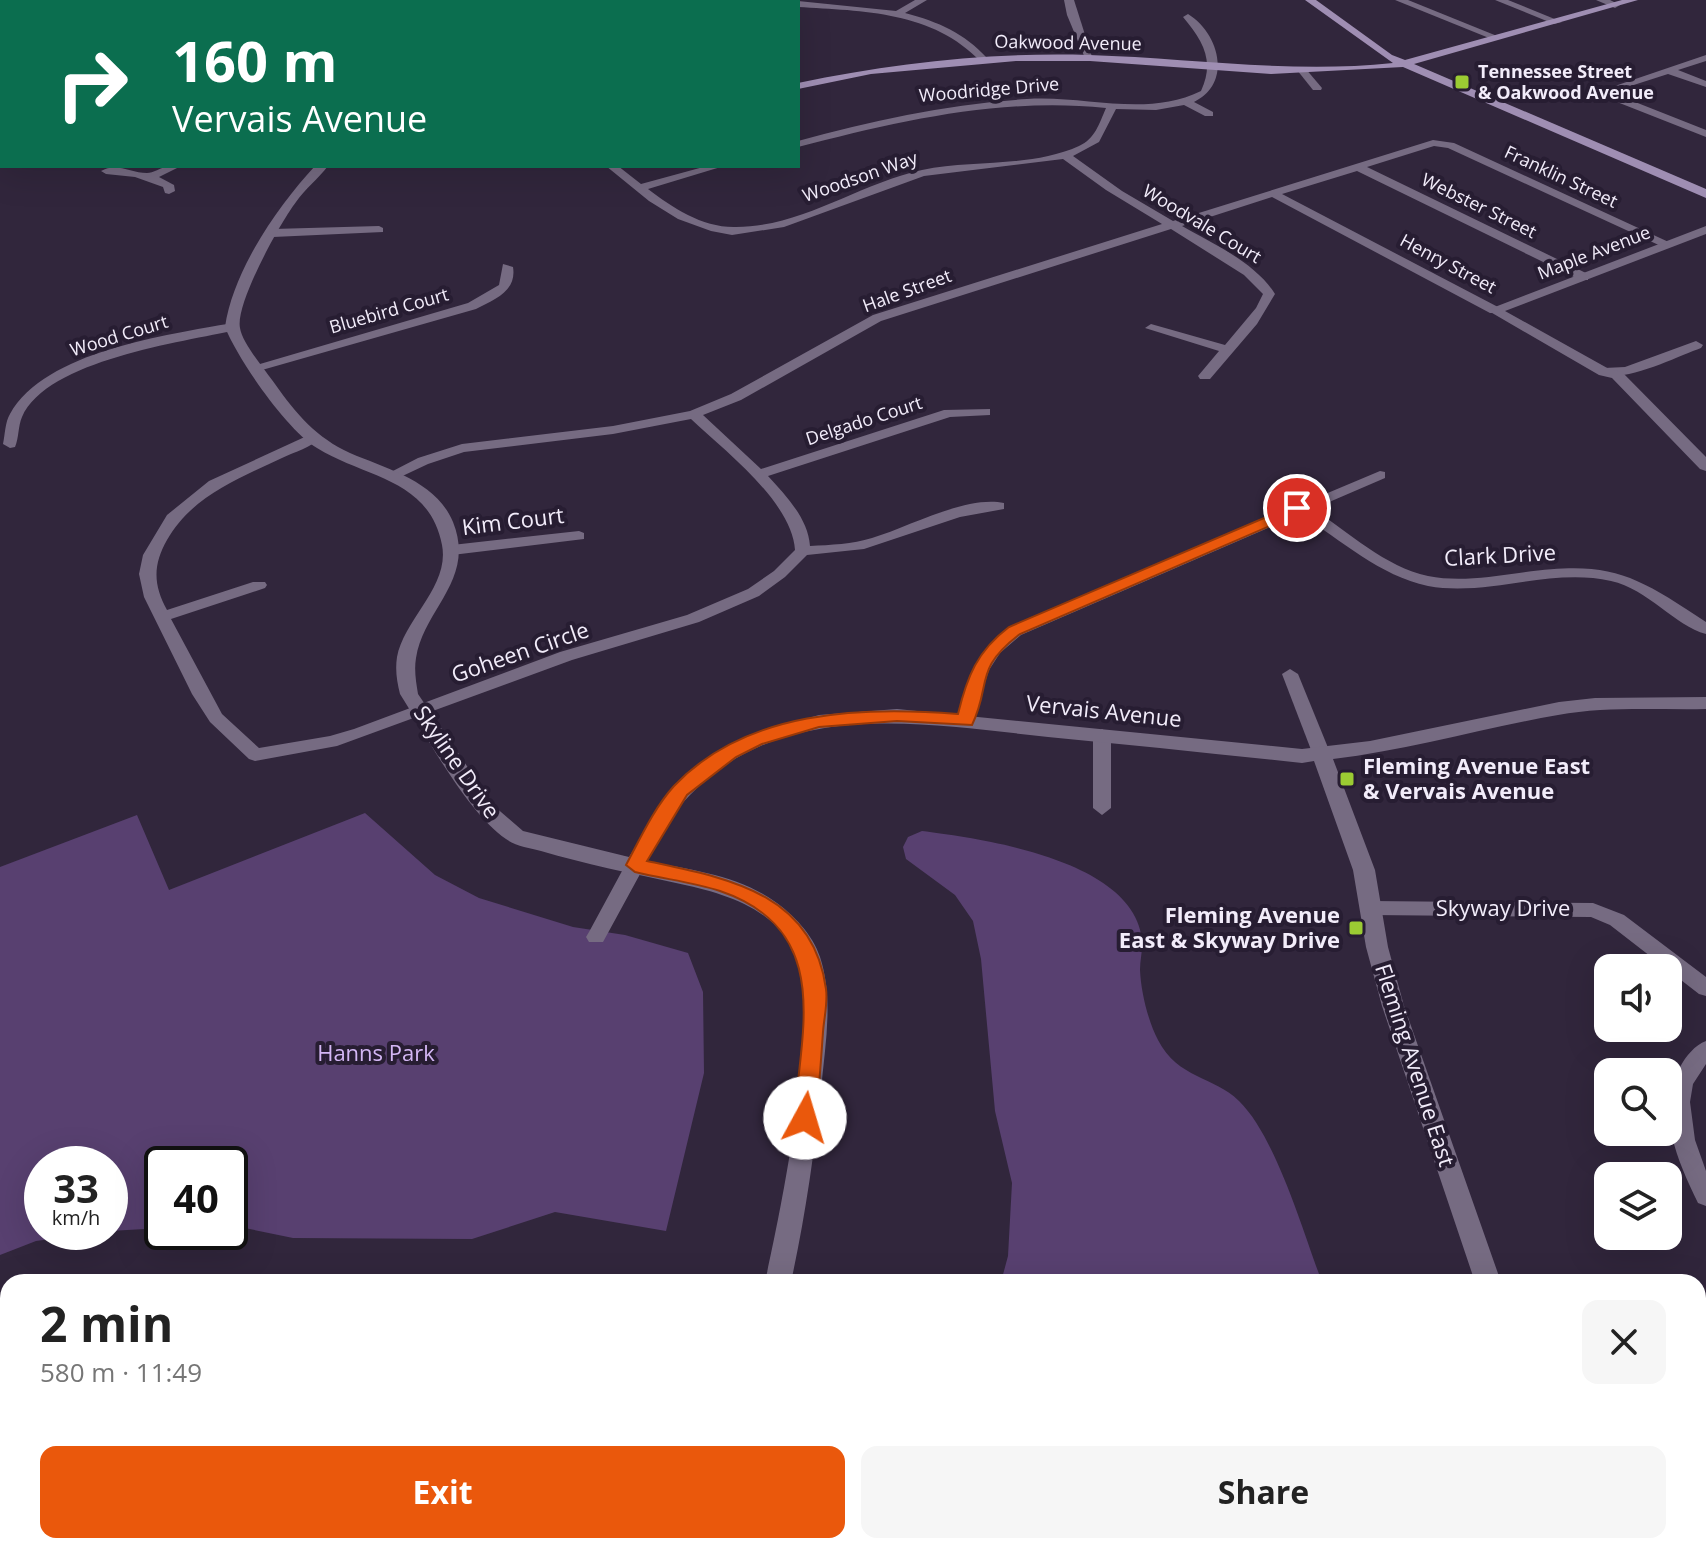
<!DOCTYPE html>
<html lang="en">
<head>
<meta charset="utf-8">
<style>
	body { margin:0; font-family:"Open Sans",sans-serif; background:#f6f6f6; color:#222; height:100vh; display:flex; flex-direction:column; font-size:30px; white-space:nowrap }
	* { box-sizing:border-box; margin:0 }
	p { font-size:26px; color:#767676 }
	.icon { flex:none; width:44px; height:44px; fill:none; stroke:currentColor; stroke-width:2; stroke-linecap:round; stroke-linejoin:round }
	.map { position:relative; flex:1; overflow:hidden }
	.side { position:absolute; left:0px; top:1274px; width:1706px; height:280px; display:flex; flex-direction:column; background:#fff; border-radius:24px 24px 0 0; box-shadow:0 8px 32px #0002 }
	.side>* { flex:none }
	.top-card { position:absolute; left:0px; top:0px; width:800px; height:168px; box-shadow:0 8px 32px #0002; background:#0b6e4f; color:#fff; overflow:hidden }
	.fabs { position:absolute; left:1594px; top:954px; display:grid; gap:16px }
	.fabs a { display:grid; place-items:center; width:88px; height:88px; border-radius:16px; background:#fff; box-shadow:0 8px 32px #0002; font-size:40px }
	.speed { position:absolute; left:24px; top:1146px; display:flex; gap:16px; font-size:40px; font-weight:700; text-align:center }
	.speed>* { display:grid; place-content:center; width:104px; height:104px; border-radius:50%; background:#fff; box-shadow:0 8px 32px #0002; line-height:1 }
	.speed small { font-size:20px; font-weight:400 }
	.speed .limit { border:4px solid #111; border-radius:12px; background:#fff; color:#111 }
	.pin { position:absolute; display:grid; place-items:center; width:68px; height:68px; color:#fff; margin:-34px; border:4px solid #fff; border-radius:50%; box-shadow:0 2px 8px #0007 }
	.me { position:absolute; width:88px; margin:-44px; rotate:6deg; stroke-linejoin:round; filter:drop-shadow(0 0 6px #0008) }
	.turn { display:flex; align-items:center; gap:28px; height:168px; padding:0 40px; font-size:36px }
	.turn .icon { width:104px; height:104px; stroke-width:2.5 }
	.turn b { display:block; font-size:56px; line-height:68px }
	.round { display:grid; place-items:center; flex:none; width:84px; height:84px; border-radius:16px; background:#f6f6f6 }
	.summary { display:flex; align-items:center; justify-content:space-between; height:136px; padding:0 40px }
	h1 { font-size:48px; font-weight:700; line-height:60px }
	.action { display:flex; gap:16px; margin-top:auto; padding:16px 40px }
	.action a { flex:1; height:92px; border-radius:16px; background:#ea580c; color:#fff; font-size:32px; font-weight:700; line-height:92px; text-align:center }
	.action a+a { background:#f6f6f6; color:#222 }
	.map>svg:first-child { display:block }
	.green { fill:#584070 }
	.lines { fill:none; stroke-linecap:round; stroke-linejoin:round }
	.minor { fill:#766b82; fill-rule:evenodd }
	.tertiary { fill:#766b82; fill-rule:evenodd }
	.secondary { fill:#9f8eb3; fill-rule:evenodd }
	.route { fill:#ea580c; stroke:#983908; stroke-width:2 }
	.poi-dot { fill:#9bcb33; stroke:#271d32; stroke-width:3 }
	.labels { text-anchor:middle; stroke-width:8; stroke-linejoin:round; paint-order:stroke }
	.far-street-label { font-size:18px; fill:#f2ecfa; stroke:#271d32 }
	.far-poi-label { font-size:18px; font-weight:bold; fill:#f2ecfa; stroke:#271d32; text-anchor:start }
	.street-label { font-size:22px; fill:#f2ecfa; stroke:#271d32 }
	.poi-label { font-size:22px; font-weight:bold; fill:#f2ecfa; stroke:#271d32; text-anchor:start }
	.park-label { font-size:22px; fill:#d3b6f4; stroke:#271d32 }
</style>
</head>
<body>
<div class="map">
<svg width="1706" height="1554" viewBox="0 0 1706 1554">
	<rect width="100%" height="100%" fill="#31263c"/>
	<!-- green -->
	<g class="green">
		<polygon points="365,813 435,875 479,898 573,927 625,935 688,953 703,992 704,1073 666,1231 555,1212 472,1239 293,1238 230,1225 230,1164 162,1164 162,1228 110,1231 110,1164 42,1164 42,1232 104,1232 36,1241 0,1255 0,867 137,815 169,890"/>
		<path d="M922 831C985 839 1133 860 1142 939 1143 949 1140 960 1140 970 1141 992 1148 1021 1158 1040 1178 1079 1214 1076 1239 1101 1276 1137 1303 1232 1322 1282H1001L1008 1256 1012 1183 995 1111 981 959 973 921 955 895 906 859 903 847 908 837Z"/>
		<polygon points="936,1546 1397,1546 1397,1554 934,1554"/>
	</g>
	<g class="lines">
		<!-- minor -->
		<g class="minor">
			<polygon points="297,0 315,0 295,2"/>
			<polygon points="376,0 393,0 374,2"/>
			<polygon points="598,0 609,0 611,2 600,2"/>
			<rect x="667" y="0" width="10" height="2"/>
			<polygon points="692,0 767,0 769,2 690,2"/>
			<path d="M915 0H927L905 13C939 22 964 33 987 58V62H981C933 11 863 11 798 7V2H795L798 1 896 11Z"/>
			<polygon points="1064,0 1074,0 1093,60 1085,58 1067,15"/>
			<polygon points="1395,0 1408,0 1502,38 1494,40"/>
			<polygon points="1495,0 1508,0 1562,22 1554,24"/>
			<polygon points="1596,0 1610,0 1620,5 1615,8"/>
			<path d="M1188 14C1219 33 1233 83 1194 102L1213 112V116H1205L1184 105 1156 110 1116 109 1099 142 1073 156 1122 191 1173 221 1433 140 1454 143 1673 244 1663 247 1448 148 1434 146 1367 167 1588 274V280H1580L1357 171 1282 194 1498 307V313H1490L1272 197 1182 226C1213 244 1255 262 1275 294L1257 324 1210 379H1200L1198 376 1219 351 1145 328 1151 324 1225 345 1256 308 1263 294 1244 275 1171 229 881 321 741 400 703 415 761 469 944 410 990 409V415L950 417 768 476C786 496 808 518 810 546 831 545 852 544 872 538 909 527 966 495 1004 503V509L960 517 864 549 807 555 785 577 759 596 699 622 572 660 337 746 255 761 249 759 210 722 192 694 144 597 139 574 143 555 167 515 209 481 309 435 314 434 321 438C311 447 295 452 282 458 239 478 192 496 167 540 153 565 153 584 167 610L253 582H265L267 585 265 588 171 619 222 714 259 748 330 736 354 729 560 652 687 615 748 589 774 571 795 550C792 502 725 451 691 419L613 434 464 452 428 464 394 480 389 479V473L418 458 462 444 613 426 690 411 731 394 873 315 1162 224 1106 190 1063 159 924 176 784 227 732 235 711 231 678 219 649 201 606 166H618L641 184 707 166H724L648 189C673 208 703 228 736 227 802 227 858 184 922 170 973 159 1030 168 1079 146 1095 139 1099 124 1106 108 1001 97 899 121 798 147V141C873 120 949 104 1027 99 1085 95 1146 118 1201 91 1215 61 1203 41 1183 17Z"/>
			<polygon points="1706,55 1706,61 1678,70 1706,81 1706,87 1668,74 1615,91 1625,98 1706,130 1706,137 1617,102 1603,90"/>
			<polygon points="1299,68 1305,68 1322,88 1321,90 1313,90 1297,70"/>
			<path d="M167 166H181L159 177 174 185 175 191 169 194 165 193 163 187 135 177 106 174 101 171C116 162 131 173 147 173 153 173 161 168 167 166Z"/>
			<polygon points="379,226 383,228 383,232 273,237 267,233 273,229"/>
			<path d="M503 264 513 267C517 291 495 299 476 309L262 370H252L250 367 468 303 499 285Z"/>
			<path d="M232 323 237 324V330C182 342 47 360 22 417 18 426 19 438 15 447L10 448 3 444C5 435 5 422 10 414 45 351 167 335 232 323Z"/>
			<path d="M1696 341 1703 345 1701 348C1678 356 1618 387 1597 372L1604 368 1625 367Z"/>
			<path d="M1380 471 1385 472V478L1313 509C1349 532 1385 567 1428 576 1458 582 1489 577 1519 573 1610 560 1632 573 1706 622V634C1675 626 1648 589 1611 581 1550 567 1489 597 1428 586 1380 576 1341 540 1300 514L1021 635 1000 653 989 670 971 725 965 727 956 721C966 683 978 652 1009 627Z"/>
			<polygon points="579,531 584,533 584,539 452,555 444,550 452,545"/>
			<polygon points="1290,669 1298,674 1331,755 1328,759 1322,761 1313,755 1282,674"/>
			<polygon points="1102,729 1111,735 1111,808 1102,815 1093,808 1093,735"/>
			<polygon points="635,858 642,860 645,865 603,942 589,942 586,937 589,932 628,860"/>
			<polygon points="1371,901 1593,903 1624,915 1706,977 1706,996 1699,994 1610,925 1591,917 1371,915 1364,913 1361,908 1364,903"/>
			<path d="M1706 1041V1064L1693 1084 1690 1102 1695 1140 1706 1171V1206L1698 1203C1677 1159 1656 1114 1680 1067 1686 1056 1695 1045 1706 1041Z"/>
			<polygon points="1706,1512 1706,1538 1698,1541 1698,1515"/>
			<polygon points="1576,1546 1621,1546 1618,1554 1577,1554"/>
		</g>
		<!-- tertiary -->
		<g class="tertiary">
			<path d="M315 166H328C318 179 305 189 296 202 280 223 235 304 240 328 242 343 266 371 275 384 296 414 317 438 350 453 387 469 436 481 453 522 476 580 424 608 416 658 414 670 416 682 418 694L494 806 523 831 629 857 674 786 702 762 749 735 819 715 897 709 1302 749 1370 741 1559 702 1595 698 1706 697V709C1657 710 1606 706 1558 715 1483 728 1409 750 1333 759L1375 870 1388 947 1404 1006 1501 1282H1475L1382 1006 1366 947 1353 870 1314 761 1302 763C1217 754 1132 745 1048 737 927 724 784 697 690 795 672 813 659 839 647 861 691 870 737 875 774 901 793 914 813 935 820 957 834 1000 825 1045 821 1090 814 1155 805 1218 791 1282H765C780 1214 826 999 790 943 765 904 718 892 676 883 630 873 585 864 541 851 530 848 515 846 506 839 466 811 427 737 400 694 397 682 395 670 397 657 404 619 450 586 442 545 429 478 365 478 317 448 287 430 238 360 225 327 233 271 277 207 315 166Z"/>
			<polygon points="1706,226 1706,234 1505,311 1609,369 1622,372 1706,457 1706,471 1700,469 1612,378 1599,375 1487,310"/>
			<polygon points="704,1546 734,1546 732,1554 702,1554"/>
			<polygon points="1571,1546 1602,1546 1605,1554 1574,1554"/>
		</g>
		<!-- secondary -->
		<g class="secondary">
			<path d="M1305 0H1316L1392 55 1405 60 1622 0H1638L1414 64 1706 189V198L1403 67 1271 74 1090 61H1016L871 74 798 89V83C893 63 991 52 1089 55 1191 58 1291 74 1393 63Z"/>
			<rect x="0" y="69" width="2" height="6"/>
		</g>
	</g>
	<!-- route -->
	<path class="route" d="M1297 504 1302 505V512L1020 634C973 670 992 683 972 725L897 721 819 727 762 744 736 757 687 795 647 861C726 878 813 892 826 989 828 1003 824 1018 823 1032 821 1061 819 1089 816 1118L813 1124 805 1127 798 1124 794 1118C802 1027 832 929 720 891 693 882 663 879 635 872L626 865C640 839 654 808 674 786 746 710 862 706 958 714 967 677 977 651 1009 627Z"/>
	<!-- markers -->
	<g class="poi-dot">
		<rect x="1454" y="74" width="16" height="16" rx="4"/>
		<rect x="1339" y="771" width="16" height="16" rx="4"/>
		<rect x="1348" y="920" width="16" height="16" rx="4"/>
	</g>
	<g class="labels">
		<!-- far-street labels -->
		<g class="far-street-label">
			<text transform="translate(1068 43) rotate(1)" y="6">Oakwood Avenue</text>
			<text transform="translate(989 90) rotate(-5)" y="6">Woodridge Drive</text>
			<text transform="translate(860 177) rotate(-19)" y="6">Woodson Way</text>
			<text transform="translate(1561 177) rotate(25)" y="6">Franklin Street</text>
			<text transform="translate(1479 206) rotate(26)" y="6">Webster Street</text>
			<text transform="translate(1202 224) rotate(31)" y="6">Woodvale Court</text>
			<text transform="translate(1594 253) rotate(-21)" y="6">Maple Avenue</text>
			<text transform="translate(1448 264) rotate(28)" y="6">Henry Street</text>
			<text transform="translate(907 291) rotate(-20)" y="6">Hale Street</text>
			<text transform="translate(389 311) rotate(-16)" y="6">Bluebird Court</text>
			<text transform="translate(119 336) rotate(-17)" y="6">Wood Court</text>
			<text transform="translate(864 421) rotate(-18)" y="6">Delgado Court</text>
		</g>
		<!-- far-poi labels -->
		<g class="far-poi-label">
			<text x="1478" y="78">Tennessee Street<tspan x="1478" dy="21">&amp; Oakwood Avenue</tspan></text>
		</g>
		<!-- street labels -->
		<g class="street-label">
			<text transform="translate(513 521) rotate(-7)" y="8">Kim Court</text>
			<text transform="translate(1500 555) rotate(-3)" y="8">Clark Drive</text>
			<text transform="translate(520 652) rotate(-19)" y="8">Goheen Circle</text>
			<text transform="translate(1104 711) rotate(6)" y="8">Vervais Avenue</text>
			<text transform="translate(457 762) rotate(55)" y="8">Skyline Drive</text>
			<text x="1503" y="916">Skyway Drive</text>
			<text transform="translate(1415 1065) rotate(72)" y="8">Fleming Avenue East</text>
		</g>
		<!-- poi labels -->
		<g class="poi-label">
			<text x="1363" y="774">Fleming Avenue East<tspan x="1363" dy="25">&amp; Vervais Avenue</tspan></text>
			<text x="1340" y="923" text-anchor="end">Fleming Avenue<tspan x="1340" dy="25">East &amp; Skyway Drive</tspan></text>
		</g>
		<!-- park labels -->
		<g class="park-label">
			<text x="376" y="1061">Hanns Park</text>
		</g>
	</g>
</svg>
<div class="fabs">
<a><svg class="icon" aria-label="sound" viewBox="0 0 24 24"><path d="M4 9h4l5-4v14l-5-4H4zM17 9q2 3 0 6"/></svg></a>
<a><svg class="icon" aria-label="search" viewBox="0 0 24 24"><circle cx="10" cy="10" r="6"/><path d="M15 15l6 6"/></svg></a>
<a><svg class="icon" aria-label="layers" viewBox="0 0 24 24"><path d="M12 4l9 5-9 5-9-5zM3 14l9 5 9-5"/></svg></a>
</div>
<div class="speed"><div>33<small>km/h</small></div><div class="limit">40</div></div>
<div class="pin" style="left:1297px;top:508px;background:#d93025"><svg class="icon" aria-label="arrive" viewBox="0 0 24 24"><path d="M6 21V4h12l-3 4 3 4H6"/></svg></div>
<svg class="me" style="left:805px;top:1118px" viewBox="-20 -20 40 40"><circle r="19" fill="#fff"/><path d="M0-13L10 11 0 6-10 11z" fill="#ea580c"/></svg>
<div class="top-card">
<div class="turn"><svg class="icon" aria-label="right" viewBox="0 0 24 24"><path d="M7 20v-9h11M14 6l5 5-5 5"/></svg><div><b>160 m</b>Vervais Avenue</div></div>
</div>
<section class="side">
<div class="summary"><div><h1>2 min</h1><p>580 m · 11:49</p></div><a class="round"><svg class="icon" aria-label="close" viewBox="0 0 24 24"><path d="M6 6l12 12M18 6L6 18"/></svg></a></div>
<div class="action"><a>Exit</a><a>Share</a></div>
</section>
</div>
</body>
</html>
